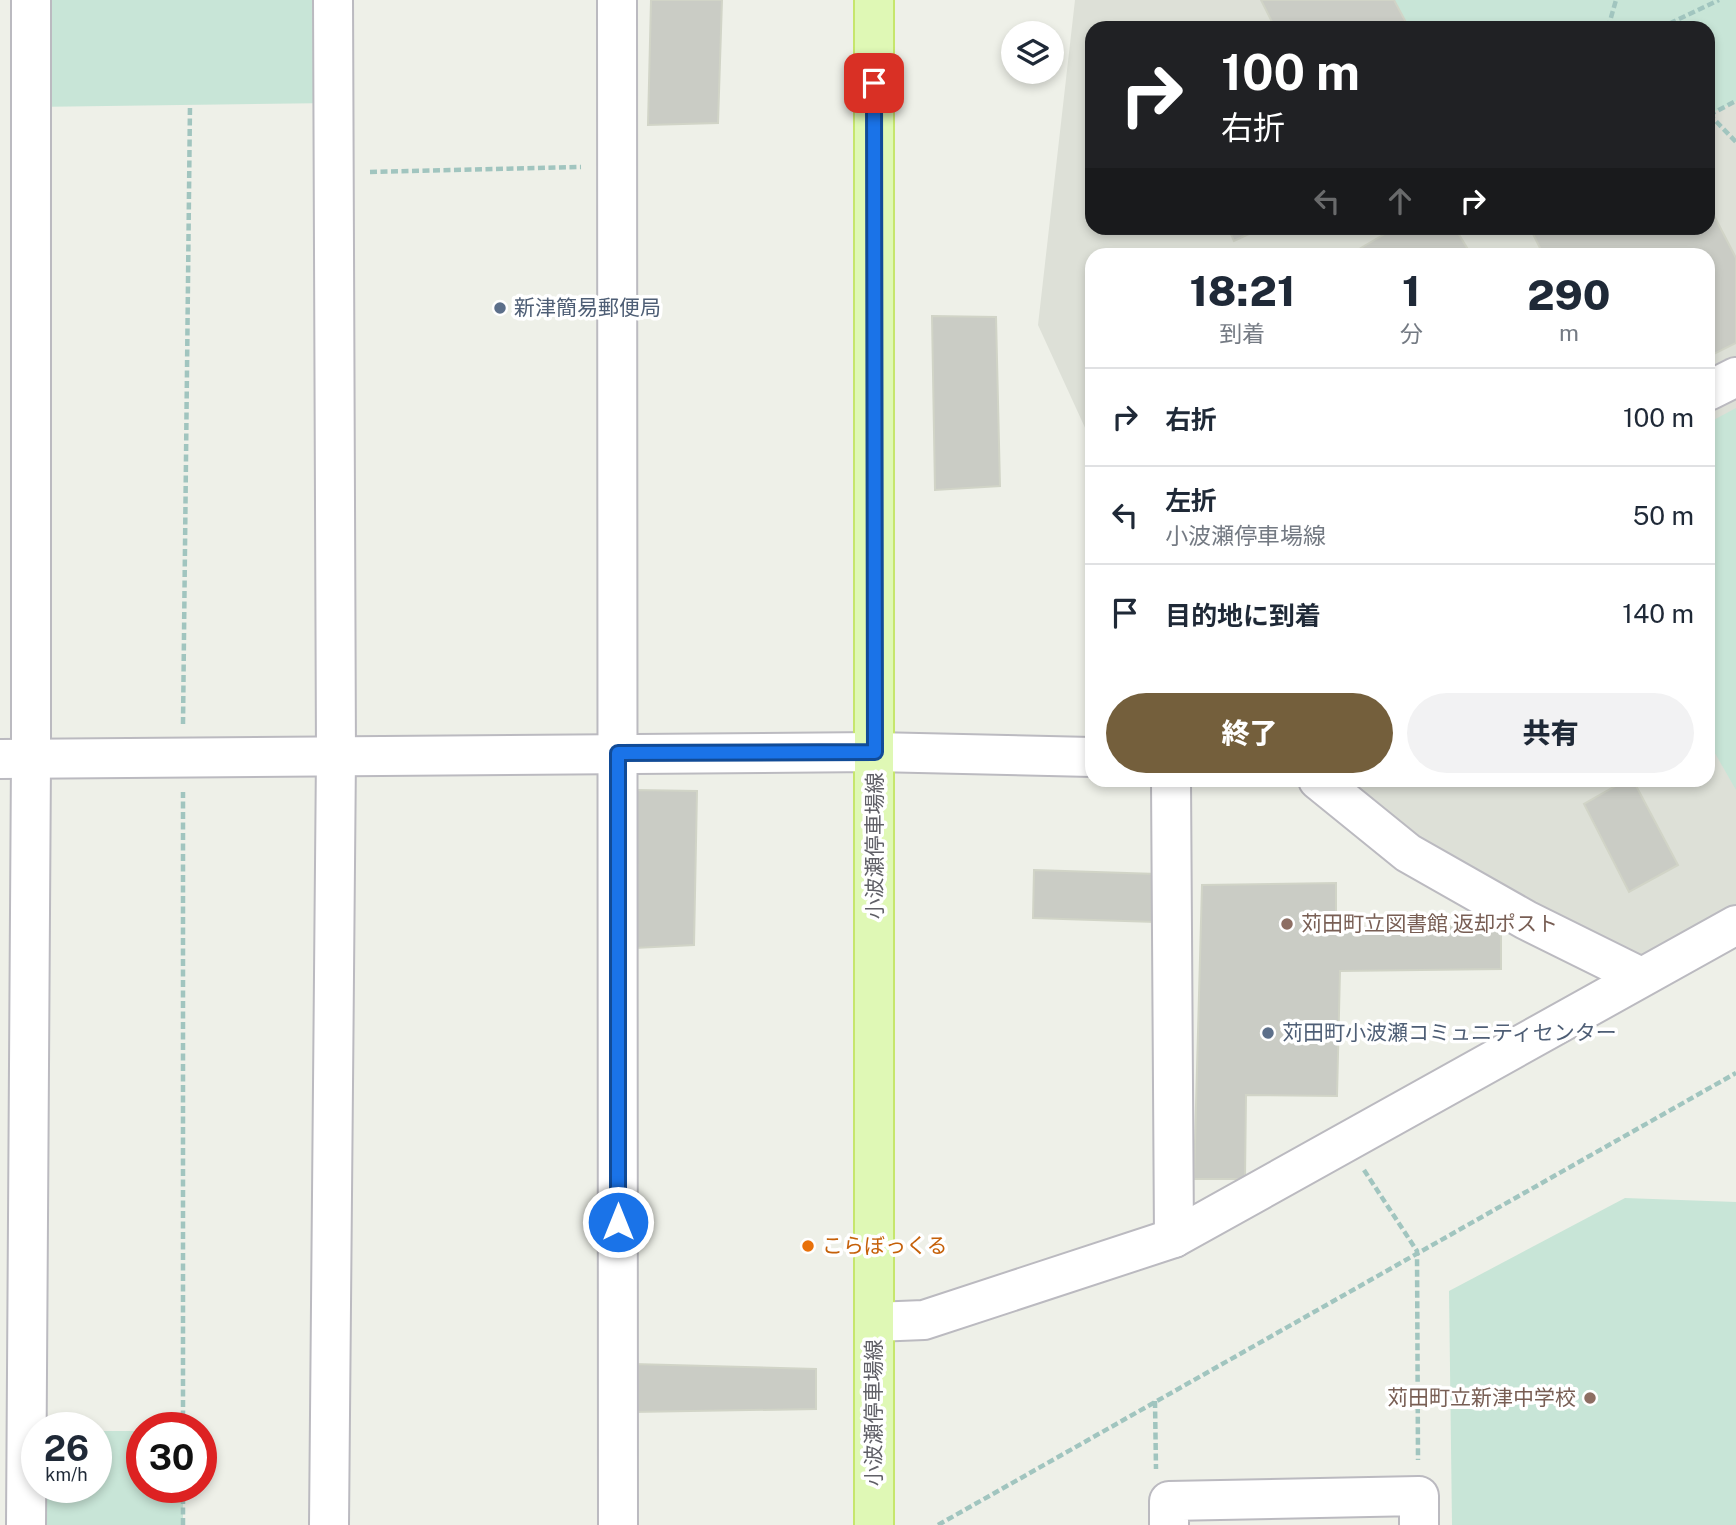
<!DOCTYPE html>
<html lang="ja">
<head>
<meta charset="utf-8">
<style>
	body { margin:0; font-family:"Public Sans","Noto Sans JP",sans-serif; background:#f2f2f3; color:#1f2937; height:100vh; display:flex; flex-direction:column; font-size:26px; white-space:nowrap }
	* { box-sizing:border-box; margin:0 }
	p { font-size:23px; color:#747a83 }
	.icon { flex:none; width:38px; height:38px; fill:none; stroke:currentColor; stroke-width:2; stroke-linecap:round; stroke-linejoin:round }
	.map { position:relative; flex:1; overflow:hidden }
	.sheet { position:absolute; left:1085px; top:248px; width:630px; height:539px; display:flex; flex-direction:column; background:#fff; border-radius:21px; box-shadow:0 4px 10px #0003 }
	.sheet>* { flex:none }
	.hud { position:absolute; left:1085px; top:21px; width:630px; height:214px; border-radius:21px; box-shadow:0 4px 10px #0003; background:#202124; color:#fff; overflow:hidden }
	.fabs { position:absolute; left:1001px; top:21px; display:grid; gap:14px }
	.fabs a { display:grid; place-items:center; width:63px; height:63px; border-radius:50%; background:#fff; box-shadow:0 4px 10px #0003; font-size:35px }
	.speed { position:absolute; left:21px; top:1412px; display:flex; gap:14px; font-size:35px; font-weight:700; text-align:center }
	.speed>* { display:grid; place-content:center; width:91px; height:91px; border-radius:50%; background:#fff; box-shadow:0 4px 10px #0003; line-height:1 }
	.speed small { font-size:18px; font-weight:400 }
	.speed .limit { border:10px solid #d22; background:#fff; color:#111 }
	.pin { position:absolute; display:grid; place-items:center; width:60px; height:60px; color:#fff; margin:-30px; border-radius:14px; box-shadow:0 4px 10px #0006 }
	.me { position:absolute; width:77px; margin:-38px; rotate:0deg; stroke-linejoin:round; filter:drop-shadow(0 0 5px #0008) }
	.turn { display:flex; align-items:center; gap:24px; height:147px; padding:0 21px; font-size:32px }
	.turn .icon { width:91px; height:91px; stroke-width:2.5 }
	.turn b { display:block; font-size:49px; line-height:60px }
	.lanes { display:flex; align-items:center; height:66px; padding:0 21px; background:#0003; justify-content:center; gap:35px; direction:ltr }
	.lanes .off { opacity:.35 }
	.eta { display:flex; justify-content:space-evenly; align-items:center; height:119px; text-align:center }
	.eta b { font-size:42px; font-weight:800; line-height:49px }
	.primary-button { display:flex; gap:14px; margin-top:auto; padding:14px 21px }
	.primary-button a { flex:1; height:80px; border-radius:42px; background:#745f3c; color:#fff; font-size:28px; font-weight:800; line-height:80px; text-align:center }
	.primary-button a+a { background:#f2f2f3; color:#1f2937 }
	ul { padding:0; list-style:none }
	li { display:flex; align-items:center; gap:21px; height:98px; padding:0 21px; border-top:2px solid #e0e1e3 }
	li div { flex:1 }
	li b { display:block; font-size:26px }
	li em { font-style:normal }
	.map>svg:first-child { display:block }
	.education { fill:#dde0d7; fill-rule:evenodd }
	.green { fill:#c8e5d7 }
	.building { fill:#caccc5; stroke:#d1d4c7; stroke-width:2 }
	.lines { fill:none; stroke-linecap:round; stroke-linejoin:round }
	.minor-casing { stroke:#bbbac0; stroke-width:42 }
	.major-casing { stroke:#c6e66c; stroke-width:42 }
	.path { stroke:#a1c5bf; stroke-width:4.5; stroke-dasharray:7 3.5; stroke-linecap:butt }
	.minor { stroke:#fff; stroke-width:38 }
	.major { stroke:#dff8b5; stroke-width:38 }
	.route-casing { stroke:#114b97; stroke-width:18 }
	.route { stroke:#1a73e8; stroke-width:12 }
	.service-dot { fill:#5c6f8a; stroke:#fff; stroke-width:2.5 }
	.education-dot { fill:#8d6e63; stroke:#fff; stroke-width:2.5 }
	.food-dot { fill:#e8710a; stroke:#fff; stroke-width:2.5 }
	.labels { text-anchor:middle; stroke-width:7; stroke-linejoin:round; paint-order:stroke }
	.service-label { font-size:21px; fill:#4e5e75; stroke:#fff; text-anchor:start }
	.street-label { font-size:21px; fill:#606067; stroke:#fff }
	.education-label { font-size:21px; fill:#785e54; stroke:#fff; text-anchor:start }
	.food-label { font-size:21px; fill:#c56008; stroke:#fff; text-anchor:start }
</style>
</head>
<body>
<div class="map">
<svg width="1736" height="1525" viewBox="0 0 1736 1525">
	<rect width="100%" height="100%" fill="#eef0e8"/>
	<!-- education -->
	<path class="education" d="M1075 0H1736V925L1641 977 1318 781 1708 780V256H1092V443L1038 325ZM1092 28H1708V228H1092Z"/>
	<!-- green -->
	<g class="green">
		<polygon points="37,0 333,0 333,103 32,107"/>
		<polygon points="1394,0 1736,0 1736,101 1708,115 1708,28 1409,28"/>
		<polygon points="1736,408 1736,790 1708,741 1708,423"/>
		<polygon points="1625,1198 1736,1202 1736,1525 1452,1525 1449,1291"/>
		<polygon points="96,1431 142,1431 142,1488 183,1488 183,1525 26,1525 37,1488 96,1488"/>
	</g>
	<!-- building -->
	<g class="building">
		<polygon points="651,0 722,0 718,123 648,125"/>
		<polygon points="1261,0 1394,0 1409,28 1275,28"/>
		<polygon points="1708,204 1736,258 1736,343 1708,357 1708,256 1544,256 1530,228 1708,228"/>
		<polygon points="1228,228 1262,228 1234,241"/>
		<polygon points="1395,228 1455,228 1472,256 1363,256 1359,249"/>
		<polygon points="932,316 996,317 1000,486 935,490"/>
		<polygon points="1626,780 1633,780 1678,865 1629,892 1584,804"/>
		<polygon points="636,790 697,791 694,945 635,948"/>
		<polygon points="1034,870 1157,874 1155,922 1033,918"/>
		<polygon points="1336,883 1336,927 1501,926 1501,969 1340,971 1337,1096 1246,1095 1245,1179 1194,1179 1202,885"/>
		<polygon points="633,1364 816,1369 816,1409 633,1412"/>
	</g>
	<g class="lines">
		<!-- minor casing -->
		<g class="minor-casing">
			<g id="minor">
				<polyline points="617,0 618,1525"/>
				<polyline points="1708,391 1736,377"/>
				<polyline points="0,759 875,752 1092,757"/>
				<polyline points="1171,780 1174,1238"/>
				<polyline points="1318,780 1408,853 1526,920 1641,977"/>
				<polyline points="874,1322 924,1320 1174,1238 1736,925"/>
				<polyline points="26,1525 31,759 31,0"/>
				<polyline points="329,1525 336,755 333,0"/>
				<polyline points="1169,1525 1169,1501 1419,1496 1419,1525"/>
			</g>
		</g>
		<!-- major casing -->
		<g class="major-casing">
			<polyline id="major" points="874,0 874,1525"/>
		</g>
		<!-- path -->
		<g class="path">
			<polyline points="1608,28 1616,0"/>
			<polyline points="1660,28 1719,0"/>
			<polyline points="1709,114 1736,142"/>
			<polyline points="1709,115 1736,101"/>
			<polyline points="370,172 581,167"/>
			<polyline points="183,724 190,105"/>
			<polyline points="1364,1170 1417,1251 1418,1460"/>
			<polyline points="1155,1401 1156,1469"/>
			<polyline points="183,1428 183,792"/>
			<polyline points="183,1525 183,1488"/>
			<polyline points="938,1525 1736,1073"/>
		</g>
		<!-- minor -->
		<use href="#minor" class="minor"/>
		<!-- major -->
		<use href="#major" class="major"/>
	</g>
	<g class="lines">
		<!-- route casing -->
		<g class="route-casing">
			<polyline id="route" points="618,1222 618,753 875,752 874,83"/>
		</g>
		<!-- route -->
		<use href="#route" class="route"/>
	</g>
	<!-- markers -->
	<g class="service-dot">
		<circle cx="500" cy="308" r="7"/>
		<circle cx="1268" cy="1033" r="7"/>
	</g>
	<g class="education-dot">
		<circle cx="1287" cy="924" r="7"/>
		<circle cx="1590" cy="1398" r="7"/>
	</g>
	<circle class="food-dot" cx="808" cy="1246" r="7"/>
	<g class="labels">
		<!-- service labels -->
		<g class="service-label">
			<text x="514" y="315">新津簡易郵便局</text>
			<text x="1282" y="1040">苅田町小波瀬コミュニティセンター</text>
		</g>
		<!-- street labels -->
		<g class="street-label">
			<text transform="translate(875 846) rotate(-90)" y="7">小波瀬停車場線</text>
			<text transform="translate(874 1413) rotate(-90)" y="7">小波瀬停車場線</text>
		</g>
		<!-- education labels -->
		<g class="education-label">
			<text x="1301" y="931">苅田町立図書館 返却ポスト</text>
			<text x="1576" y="1405" text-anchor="end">苅田町立新津中学校</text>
		</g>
		<!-- food labels -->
		<g class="food-label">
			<text x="822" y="1253">こらぼっくる</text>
		</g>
	</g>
</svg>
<div class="fabs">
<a><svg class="icon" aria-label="layers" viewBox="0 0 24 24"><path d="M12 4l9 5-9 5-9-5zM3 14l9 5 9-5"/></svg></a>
</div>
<div class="speed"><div>26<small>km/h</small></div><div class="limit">30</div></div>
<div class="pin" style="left:874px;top:83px;background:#d93025"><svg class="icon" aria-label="arrive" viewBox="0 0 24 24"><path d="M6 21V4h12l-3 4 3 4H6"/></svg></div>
<svg class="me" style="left:618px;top:1222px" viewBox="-20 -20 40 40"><circle r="17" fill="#1a73e8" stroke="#fff" stroke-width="3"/><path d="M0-11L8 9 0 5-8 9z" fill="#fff"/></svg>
<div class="hud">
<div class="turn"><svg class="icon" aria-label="right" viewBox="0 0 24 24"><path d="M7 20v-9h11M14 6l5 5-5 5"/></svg><div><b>100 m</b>右折</div></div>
<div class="lanes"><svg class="icon off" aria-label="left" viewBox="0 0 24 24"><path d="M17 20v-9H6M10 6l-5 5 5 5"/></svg><svg class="icon off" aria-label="ahead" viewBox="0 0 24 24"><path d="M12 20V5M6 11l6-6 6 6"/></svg><svg class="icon" aria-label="right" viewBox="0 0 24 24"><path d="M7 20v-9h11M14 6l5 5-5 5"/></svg></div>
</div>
<section class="sheet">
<div class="eta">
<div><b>18:21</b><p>到着</p></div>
<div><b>1</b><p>分</p></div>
<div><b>290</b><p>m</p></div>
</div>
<ul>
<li><svg class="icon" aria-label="right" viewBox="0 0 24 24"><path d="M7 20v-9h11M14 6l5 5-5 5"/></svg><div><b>右折</b></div><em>100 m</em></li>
<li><svg class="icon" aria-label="left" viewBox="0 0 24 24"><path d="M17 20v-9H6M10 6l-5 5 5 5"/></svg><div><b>左折</b><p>小波瀬停車場線</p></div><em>50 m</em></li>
<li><svg class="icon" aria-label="arrive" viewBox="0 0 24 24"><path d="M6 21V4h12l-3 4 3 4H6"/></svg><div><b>目的地に到着</b></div><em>140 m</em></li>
</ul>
<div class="primary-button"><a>終了</a><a>共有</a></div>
</section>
</div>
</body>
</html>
